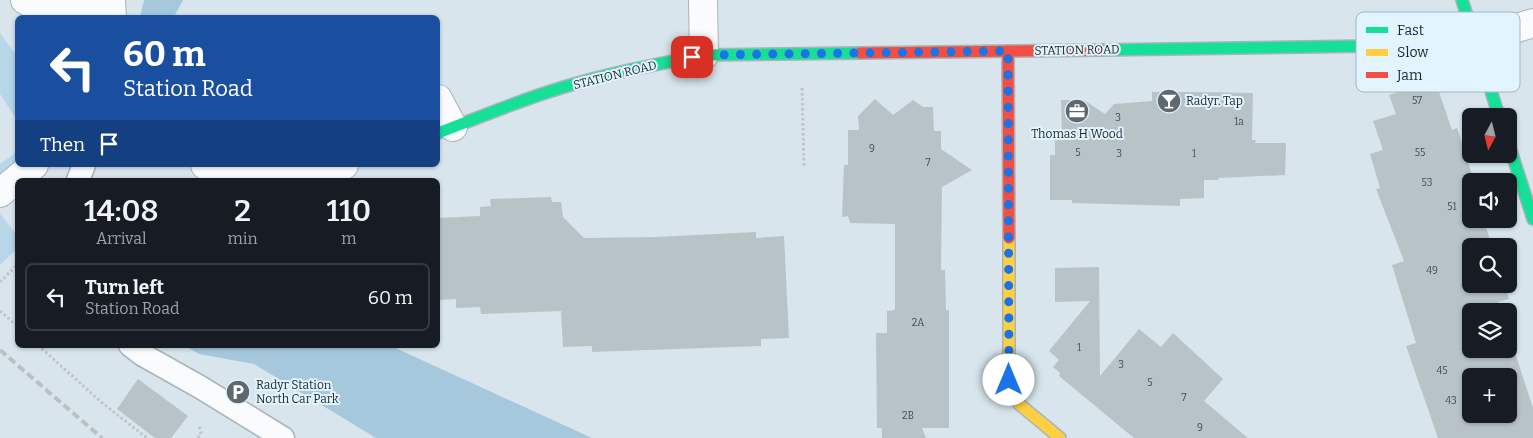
<!DOCTYPE html>
<html lang="en">
<head>
<meta charset="utf-8">
<style>
	body { margin:0; font-family:Bitter,serif; background:#20242c; color:#f1f3f6; height:100vh; display:flex; flex-direction:column; font-size:19px; white-space:nowrap }
	* { box-sizing:border-box; margin:0 }
	p { font-size:16px; color:#9ea1a6 }
	.icon { flex:none; width:28px; height:28px; fill:none; stroke:currentColor; stroke-width:2; stroke-linecap:round; stroke-linejoin:round }
	.map { position:relative; flex:1; overflow:hidden }
	.drawer { position:absolute; left:15px; top:178px; width:425px; height:170px; display:flex; flex-direction:column; background:#171b24; border-radius:8px; box-shadow:0 1px 4px #0004 }
	.drawer>* { flex:none }
	.guide { position:absolute; left:15px; top:15px; width:425px; height:152px; border-radius:8px; box-shadow:0 1px 4px #0004; background:#1a4fa0; color:#fff; overflow:hidden }
	.needle { width:32px; rotate:187deg }
	.tools { position:absolute; left:1462px; top:108px; display:grid; gap:10px }
	.tools a { display:grid; place-items:center; width:55px; height:55px; border-radius:8px; background:#171b24; box-shadow:0 1px 4px #0004; font-size:25px }
	.pin { position:absolute; display:grid; place-items:center; width:42px; height:42px; color:#fff; margin:-21px; border-radius:10px; box-shadow:0 2px 8px #0006 }
	.me { position:absolute; width:55px; margin:-28px; rotate:0deg; stroke-linejoin:round; filter:drop-shadow(0 0 4px #0008) }
	.turn { display:flex; align-items:center; gap:18px; height:105px; padding:0 25px; font-size:22px }
	.turn .icon { width:65px; height:65px; stroke-width:2.5 }
	.turn b { display:block; font-size:35px; line-height:42px }
	.then { display:flex; align-items:center; height:48px; padding:0 25px; background:#0003; gap:10px; font-size:19px }
	.eta { display:flex; justify-content:space-evenly; align-items:center; height:85px; text-align:center }
	.eta b { font-size:30px; font-weight:600; line-height:35px }
	ul { padding:0; list-style:none }
	li { display:flex; align-items:center; gap:15px; height:68px; margin:0 10px 8px; padding:0 15px; border:2px solid #363941; border-radius:8px }
	li div { flex:1 }
	li b { display:block; font-size:19px }
	li em { font-style:normal }
	.map>svg:first-child { display:block }
	.green { fill:#b7d6e8 }
	.forest { fill:#a5c8dc }
	.building { fill:#b8c3c7; fill-rule:evenodd }
	.lines { fill:none; stroke-linecap:round; stroke-linejoin:round }
	.lane-casing { stroke:#a9b4b9; stroke-width:25 }
	.street-casing { stroke:#a9b4b9; stroke-width:30 }
	.fast-casing { stroke:#a9b4b9; stroke-width:14 }
	.slow-casing { stroke:#a9b4b9; stroke-width:14 }
	.jam-casing { stroke:#a9b4b9; stroke-width:14 }
	.path { stroke:#c0c4c7; stroke-width:3; stroke-dasharray:2.5 2.5; stroke-linecap:butt }
	.lane { stroke:#f9fbfc; stroke-width:22 }
	.street { stroke:#f9fbfc; stroke-width:28 }
	.fast { stroke:#16e098; stroke-width:11 }
	.slow { stroke:#ffcf43; stroke-width:11 }
	.jam { stroke:#f24e42; stroke-width:11 }
	.rail { stroke:#bdc0c2; stroke-width:4; stroke-dasharray:8 4; stroke-linecap:butt }
	.route { stroke:#1a73e8; stroke-width:9; stroke-dasharray:0 16.2 }
	.labels { text-anchor:middle; stroke-width:4; stroke-linejoin:round; paint-order:stroke }
	.number-label { font-size:10px; fill:#444c51 }
	.street-label { font-size:12px; fill:#1d252a; stroke:#e1f4ff }
	.poi-label { font-size:12px; fill:#1d252a; stroke:#e1f4ff; text-anchor:start }
	.key { fill:#e1f4ff; stroke:#a6b6bf; stroke-width:1 }
	.key-label { font-size:14px; fill:#1d252a }
</style>
</head>
<body>
<div class="map">
<svg width="1533" height="438" viewBox="0 0 1533 438">
	<rect width="100%" height="100%" fill="#d8e5ed"/>
	<!-- green -->
	<g class="green">
		<polygon points="0,33 17,56 17,120 0,94"/>
		<polygon points="17,152 17,164 0,179 0,164"/>
		<polygon points="0,214 17,235 18,248 0,265"/>
	</g>
	<!-- forest -->
	<g class="forest">
		<polygon points="144,0 183,0 174,17 140,17"/>
		<polygon points="184,345 389,345 592,438 376,438 254,364 199,354"/>
	</g>
	<!-- building -->
	<g class="building">
		<path d="M1435 80 1452 130 1457 128 1474 181H1471V219H1486L1487 224H1485L1492 246H1471V284H1504L1509 299 1498 302 1501 311H1471V349H1509V334L1533 408V438H1438L1406 346 1416 343 1392 265 1404 261 1376 189 1380 188 1370 154 1383 150 1373 121 1396 114 1389 95ZM1471 376H1509V414H1471Z"/>
		<polygon points="1152,92 1194,92 1253,93 1252,140 1256,140 1255,143 1286,143 1285,175 1218,178 1219,180 1204,180 1204,198 1180,199 1180,206 1072,203 1072,200 1050,200 1050,155 1055,155 1055,134 1062,134 1061,100 1084,100 1105,114 1114,104 1152,101"/>
		<polygon points="875,99 893,115 913,100 923,107 933,107 934,131 941,131 941,149 972,170 942,187 941,270 945,270 946,310 949,310 949,428 922,428 926,438 882,438 882,428 877,428 876,333 887,333 887,311 895,310 895,224 850,223 848,216 842,217 844,165 848,165 848,130 859,130 858,116"/>
		<polygon points="551,197 552,202 561,202 563,217 584,238 655,237 756,232 756,238 784,236 789,338 761,339 761,346 592,352 592,346 563,347 561,311 481,314 480,307 456,308 456,299 438,300 438,218 480,216 480,207 491,206 490,199"/>
		<polygon points="1099,267 1100,376 1139,329 1161,347 1173,333 1223,379 1204,401 1248,438 1134,438 1059,376 1060,373 1053,367 1059,360 1049,351 1090,301 1055,302 1055,268"/>
		<polygon points="138,379 188,416 171,438 155,438 117,409"/>
	</g>
	<g class="lines">
		<!-- lane casing -->
		<g class="lane-casing">
			<g id="lane">
				<polyline points="78,180 84,165"/>
				<polyline points="130,345 143,355 200,387 283,438"/>
			</g>
		</g>
		<!-- street casing -->
		<g class="street-casing">
			<g id="street">
				<path d="M25 0C30 3 36 7 42 9 60 16 83 12 98 0"/>
				<polyline points="111,0 112,18"/>
				<polyline points="703,0 704,55"/>
				<polyline points="1475,41 1533,23"/>
				<polyline points="438,99 453,127"/>
				<path d="M205 165C255 180 294 180 344 165"/>
				<polyline points="0,193 34,165"/>
			</g>
		</g>
		<!-- fast casing -->
		<g class="fast-casing">
			<g id="fast">
				<polyline points="1462,0 1499,116"/>
				<polyline points="1103,50 1370,46 1415,41 1471,29"/>
				<path d="M438 133C475 119 511 104 548 92 599 75 652 65 704 55L860 53"/>
				<polyline points="1509,145 1533,219"/>
			</g>
		</g>
		<!-- slow casing -->
		<g class="slow-casing">
			<polyline id="slow" points="1009,238 1009,380 1011,393 1019,404 1060,438"/>
		</g>
		<!-- jam casing -->
		<g class="jam-casing">
			<g id="jam">
				<polyline points="1008,51 1009,238"/>
				<polyline points="860,53 1103,50"/>
			</g>
		</g>
		<!-- path -->
		<g class="path">
			<polyline points="802,88 804,167"/>
			<polyline points="0,282 18,264"/>
			<polyline points="0,311 18,327"/>
			<polyline points="38,345 101,402 147,438"/>
			<polyline points="198,438 201,434 199,425"/>
		</g>
		<!-- lane -->
		<use href="#lane" class="lane"/>
		<!-- street -->
		<use href="#street" class="street"/>
		<!-- fast -->
		<use href="#fast" class="fast"/>
		<!-- slow -->
		<use href="#slow" class="slow"/>
		<!-- jam -->
		<use href="#jam" class="jam"/>
		<!-- rail -->
		<polyline class="rail" points="0,350 102,438"/>
	</g>
	<g class="lines">
		<!-- route -->
		<polyline class="route" points="692,57 704,55 1008,51 1009,380"/>
	</g>
	<!-- icons -->
	<defs>
		<g id="bar-disc" transform="scale(1.25)"><circle r="9.5" fill="#5e686e" stroke="#e1f4ff"/><path d="M-6-5H6L.8 .8V4.5H3.5V6h-7V4.5H-.8V.8Z" fill="#fff"/></g>
		<g id="office-disc" transform="scale(1.25)"><circle r="9.5" fill="#5e686e" stroke="#e1f4ff"/><path d="M-6-3h4V-5.5h4V-3h4V5H-6ZM-1-4.5V-3h2v-1.5ZM-6 0V1H6V0Z" fill="#fff"/></g>
		<g id="parking-disc" transform="scale(1.25)"><circle r="9.5" fill="#5e686e" stroke="#e1f4ff"/><path d="M-3.5-5.5H1a3.5 3.5 0 0 1 0 7H-1V5.5H-3.5ZM-1-3.4V-.6H.8a1.4 1.4 0 0 0 0-2.8Z" fill="#fff"/></g>
	</defs>
	<g fill-rule="evenodd">
		<use href="#bar-disc" x="1169" y="101"/>
		<use href="#office-disc" x="1077" y="111"/>
		<use href="#parking-disc" x="238" y="392"/>
	</g>
	<g class="labels">
		<!-- number labels -->
		<g class="number-label">
			<text x="1417" y="104">57</text>
			<text x="1118" y="121">3</text>
			<text x="1239" y="125">1a</text>
			<text x="872" y="152">9</text>
			<text x="1078" y="156">5</text>
			<text x="1420" y="156">55</text>
			<text x="1119" y="157">3</text>
			<text x="1194" y="157">1</text>
			<text x="928" y="166">7</text>
			<text x="1427" y="186">53</text>
			<text x="1452" y="210">51</text>
			<text x="1432" y="274">49</text>
			<text x="918" y="326">2A</text>
			<text x="1079" y="351">1</text>
			<text x="1121" y="368">3</text>
			<text x="1442" y="374">45</text>
			<text x="1150" y="386">5</text>
			<text x="1184" y="401">7</text>
			<text x="1451" y="404">43</text>
			<text x="908" y="419">2B</text>
			<text x="1200" y="431">9</text>
		</g>
		<!-- street labels -->
		<g class="street-label">
			<text transform="translate(1077 50) rotate(-1)" y="4">STATION ROAD</text>
			<text transform="translate(615 75) rotate(-14)" y="4">STATION ROAD</text>
		</g>
		<!-- poi labels -->
		<g class="poi-label">
			<text x="1186" y="105">Radyr. Tap</text>
			<text x="1077" y="138" text-anchor="middle">Thomas H Wood</text>
			<text x="256" y="389">Radyr Station<tspan x="256" dy="14">North Car Park</tspan></text>
		</g>
	</g>
	<!-- legend -->
	<rect x="1356" y="12" width="164" height="80" rx="8" class="key"/>
	<rect x="1366" y="27" width="22" height="6" fill="#16e098"/>
	<rect x="1366" y="49" width="22" height="7" fill="#ffcf43"/>
	<rect x="1366" y="72" width="22" height="6" fill="#f24e42"/>
	<g class="key-label">
		<text x="1397" y="35">Fast</text>
		<text x="1397" y="57">Slow</text>
		<text x="1397" y="80">Jam</text>
	</g>
</svg>
<div class="tools">
<a><svg class="needle" viewBox="-14 -14 28 28"><path d="M0-13l5 13h-10z" fill="#e53935"/><path d="M0 13l5-13h-10z" fill="#9ea1a6"/></svg></a>
<a><svg class="icon" aria-label="sound" viewBox="0 0 24 24"><path d="M4 9h4l5-4v14l-5-4H4zM17 9q2 3 0 6"/></svg></a>
<a><svg class="icon" aria-label="search" viewBox="0 0 24 24"><circle cx="10" cy="10" r="6"/><path d="M15 15l6 6"/></svg></a>
<a><svg class="icon" aria-label="layers" viewBox="0 0 24 24"><path d="M12 4l9 5-9 5-9-5zM3 14l9 5 9-5"/></svg></a>
<a>+</a>
</div>
<div class="pin" style="left:692px;top:57px;background:#d93025"><svg class="icon" aria-label="arrive" viewBox="0 0 24 24"><path d="M6 21V4h12l-3 4 3 4H6"/></svg></div>
<svg class="me" style="left:1009px;top:380px" viewBox="-20 -20 40 40"><circle r="19" fill="#fff"/><path d="M0-13L10 11 0 6-10 11z" fill="#1a73e8"/></svg>
<div class="guide">
<div class="turn"><svg class="icon" aria-label="left" viewBox="0 0 24 24"><path d="M17 20v-9H6M10 6l-5 5 5 5"/></svg><div><b>60 m</b>Station Road</div></div>
<div class="then">Then<svg class="icon" aria-label="arrive" viewBox="0 0 24 24"><path d="M6 21V4h12l-3 4 3 4H6"/></svg></div>
</div>
<section class="drawer">
<div class="eta">
<div><b>14:08</b><p>Arrival</p></div>
<div><b>2</b><p>min</p></div>
<div><b>110</b><p>m</p></div>
</div>
<ul>
<li><svg class="icon" aria-label="left" viewBox="0 0 24 24"><path d="M17 20v-9H6M10 6l-5 5 5 5"/></svg><div><b>Turn left</b><p>Station Road</p></div><em>60 m</em></li>
</ul>
</section>
</div>
</body>
</html>
